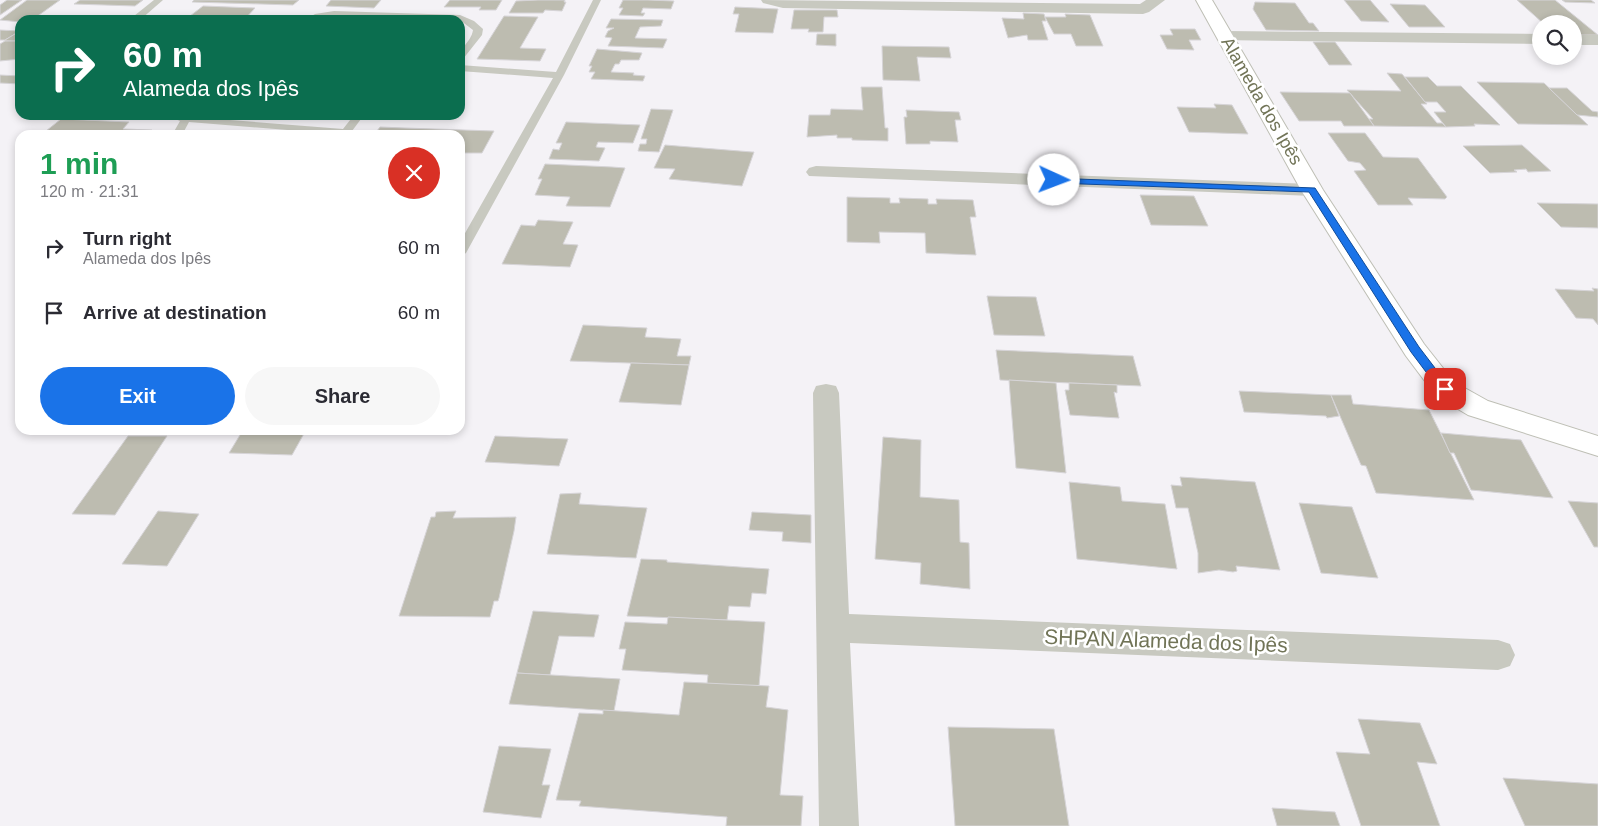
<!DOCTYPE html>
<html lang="en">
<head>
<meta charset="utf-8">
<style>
	body { margin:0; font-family:Arial,sans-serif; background:#f7f7f7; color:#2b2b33; height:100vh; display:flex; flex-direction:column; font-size:19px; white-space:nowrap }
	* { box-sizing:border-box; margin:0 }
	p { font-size:16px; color:#7c7c81 }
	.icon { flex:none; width:28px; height:28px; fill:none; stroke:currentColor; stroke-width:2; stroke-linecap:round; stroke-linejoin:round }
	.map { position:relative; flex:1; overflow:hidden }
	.details { position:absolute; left:15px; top:130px; width:450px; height:305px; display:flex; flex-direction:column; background:#fff; border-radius:15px; box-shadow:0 2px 8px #0003 }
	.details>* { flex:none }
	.hud { position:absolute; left:15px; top:15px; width:450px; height:105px; border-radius:15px; box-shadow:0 2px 8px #0003; background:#0b6e4f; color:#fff; overflow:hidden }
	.tools { position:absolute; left:1532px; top:15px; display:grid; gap:10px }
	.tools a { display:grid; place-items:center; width:50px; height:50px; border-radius:50%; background:#fff; box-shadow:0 2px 8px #0003; font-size:25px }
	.pin { position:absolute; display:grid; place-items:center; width:42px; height:42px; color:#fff; margin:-21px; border-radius:10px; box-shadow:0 2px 8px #0006 }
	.me { position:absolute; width:55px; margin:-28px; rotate:92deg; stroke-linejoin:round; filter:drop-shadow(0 0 4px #0008) }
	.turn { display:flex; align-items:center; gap:18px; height:105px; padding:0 25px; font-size:22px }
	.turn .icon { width:65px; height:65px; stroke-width:2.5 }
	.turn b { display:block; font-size:35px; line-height:42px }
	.round { display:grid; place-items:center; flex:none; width:52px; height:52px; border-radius:26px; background:#f7f7f7 }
	.headline { display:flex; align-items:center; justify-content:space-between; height:85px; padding:0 25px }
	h1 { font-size:30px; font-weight:700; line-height:38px; color:#1e9e55 }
	.primary-button { display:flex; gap:10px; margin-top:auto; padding:10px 25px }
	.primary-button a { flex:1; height:58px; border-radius:30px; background:#1a73e8; color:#fff; font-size:20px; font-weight:700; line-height:58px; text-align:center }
	.primary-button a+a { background:#f7f7f7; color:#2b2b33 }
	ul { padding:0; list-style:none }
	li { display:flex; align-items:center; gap:15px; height:65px; padding:0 25px }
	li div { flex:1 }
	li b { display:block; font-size:19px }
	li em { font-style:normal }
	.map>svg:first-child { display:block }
	.building { fill:#bdbcb0; stroke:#d6d4d7 }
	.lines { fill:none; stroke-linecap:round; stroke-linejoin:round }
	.secondary-casing { stroke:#bebfb5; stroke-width:2 }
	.lane { fill:#c8c9c0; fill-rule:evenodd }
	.street { fill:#c8c9c0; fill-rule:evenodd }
	.secondary { fill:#fff; fill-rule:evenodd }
	.route { fill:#1a73e8; stroke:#114b97 }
	.labels { text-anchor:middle; stroke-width:5; stroke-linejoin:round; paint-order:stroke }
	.street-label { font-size:18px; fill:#717457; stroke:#fff }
	.near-street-label { font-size:21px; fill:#717457; stroke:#fff }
</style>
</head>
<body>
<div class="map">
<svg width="1598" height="826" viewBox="0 0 1598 826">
	<rect width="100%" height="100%" fill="#f4f2f6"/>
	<!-- building -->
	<g class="building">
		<polygon points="7,0 22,0 0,15 0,5"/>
		<polygon points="27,0 60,0 32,20 20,20 20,22 0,20"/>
		<polygon points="80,0 143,0 135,6 74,4"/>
		<polygon points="194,0 299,0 293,5 192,2"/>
		<polygon points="331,0 381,0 374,8 326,6"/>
		<polygon points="450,0 502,0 496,10 479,10 481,7 444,7"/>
		<polygon points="538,0 565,0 564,2 566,2 562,11 545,10 543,13 509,13 516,1"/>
		<polygon points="623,0 648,0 674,1 671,9 643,8 641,13 645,13 643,16 619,15 623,8 619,8"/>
		<polygon points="1344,0 1370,0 1389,22 1361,21"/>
		<polygon points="1517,0 1555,0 1598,35 1574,35 1574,24 1544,24"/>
		<polygon points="1562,0 1591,0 1595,3 1565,2"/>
		<polygon points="1255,2 1295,3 1309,23 1313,23 1319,31 1266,30 1253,9"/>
		<polygon points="1390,4 1425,5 1445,27 1409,27"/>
		<polygon points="203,6 255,8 244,20 185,20"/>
		<polygon points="735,7 778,9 773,33 735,32 739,14 733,14"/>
		<polygon points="794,10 837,10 838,17 824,17 823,32 808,32 809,29 791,29"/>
		<polygon points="1023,13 1044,14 1046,21 1042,21 1048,40 1028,40 1027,35 1008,38 1002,18 1024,19"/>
		<polygon points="1065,14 1090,15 1103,46 1076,46 1071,34 1054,34 1045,17 1066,17"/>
		<polygon points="504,16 538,17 520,48 546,49 540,61 477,59"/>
		<polygon points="611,19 663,20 661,26 640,27 635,38 667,39 663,48 608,46 612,38 605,37 608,31 614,28 606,28"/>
		<polygon points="1170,29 1195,29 1201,40 1189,40 1194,50 1167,49 1160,35 1173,35"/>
		<polygon points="0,30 20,31 5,40 0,40"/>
		<polygon points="20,31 20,41 5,41 5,40"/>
		<polygon points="817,34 836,34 836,46 816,45"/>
		<polygon points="5,41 20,41 20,59 0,61 0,44"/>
		<polygon points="1313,42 1335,42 1352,65 1329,65"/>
		<polygon points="882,46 949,47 951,58 917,57 920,81 883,80"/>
		<polygon points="597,49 642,53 639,60 621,60 619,64 615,64 611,72 634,73 633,75 645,76 643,81 591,79 595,72 589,72 592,66 589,66"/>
		<polygon points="1387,73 1402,74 1427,104 1421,104 1437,123 1442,123 1446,127 1374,126 1369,119 1373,119 1347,90 1401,91"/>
		<polygon points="0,75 20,76 20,84 0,83"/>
		<polygon points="1405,77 1428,77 1437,86 1461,86 1500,125 1474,124 1475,126 1446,127 1434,112 1446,112 1437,102 1425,102"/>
		<polygon points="1477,82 1544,83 1588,125 1518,124"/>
		<polygon points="861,87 882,87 885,128 888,128 888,141 852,140 852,138 837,138 837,135 807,137 809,115 830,115 831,109 863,110"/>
		<polygon points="1549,88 1567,88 1592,111 1598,112 1598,117 1577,115"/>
		<polygon points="1280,92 1350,93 1374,126 1344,126 1341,121 1299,121"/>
		<polygon points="1214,104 1232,105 1248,134 1189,132 1177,107 1216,108"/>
		<polygon points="651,109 673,110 659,152 638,151 640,144 646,144 647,139 641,139"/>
		<polygon points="906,110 959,112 961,120 955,120 958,142 930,141 930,144 906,144 904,117 907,117"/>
		<polygon points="61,119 129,122 123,129 152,130 147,135 41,135"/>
		<polygon points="566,122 590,123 640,125 633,143 598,142 596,147 605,148 599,161 549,159 553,149 559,150 562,143 556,143"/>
		<polygon points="380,127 404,128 494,131 482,153 460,153 460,135 374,135"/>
		<polygon points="1328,133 1365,133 1383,157 1418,158 1447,197 1445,199 1408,198 1413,205 1378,205 1354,171 1366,170 1360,163 1348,161"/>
		<polygon points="665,145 752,152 754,152 742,186 669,179 675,169 654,168"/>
		<polygon points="1522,145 1551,171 1528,172 1526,169 1514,170 1517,172 1490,173 1463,146"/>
		<polygon points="545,164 612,167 625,168 610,207 566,206 570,197 535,195 542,179 538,179"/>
		<polygon points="1140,195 1194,196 1208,226 1151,225"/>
		<polygon points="847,197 890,198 890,203 900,203 899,198 928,199 928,204 937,204 936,199 973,200 976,217 970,217 976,255 926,253 925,233 879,232 880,243 847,242"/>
		<polygon points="1537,203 1598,204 1598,228 1561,227"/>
		<polygon points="538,220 573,222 563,244 578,245 570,267 502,264 521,225 535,226"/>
		<polygon points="1592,288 1598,289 1598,325 1593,319 1576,318 1555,289 1594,291"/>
		<polygon points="987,296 1036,297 1045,336 994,335"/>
		<polygon points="583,325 647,328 645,337 681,339 677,356 691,356 689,365 570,361"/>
		<polygon points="996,350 1133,356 1141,386 1000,380"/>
		<polygon points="631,363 689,365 681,405 619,402"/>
		<polygon points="1009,380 1056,383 1066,473 1016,468"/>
		<polygon points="1069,383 1117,385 1117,393 1114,392 1119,418 1070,415 1065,390 1069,390"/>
		<polygon points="1239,391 1331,395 1339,416 1327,418 1326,416 1244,412"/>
		<polygon points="1331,395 1351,395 1353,404 1429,410 1474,500 1376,493 1366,466 1361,465"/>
		<polygon points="243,430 306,430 292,455 229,453"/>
		<polygon points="1441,433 1521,440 1553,498 1471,490 1454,453 1450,453"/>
		<polygon points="128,436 167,436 115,515 72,514"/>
		<polygon points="495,436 568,439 559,466 485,462"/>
		<polygon points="883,437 921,440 920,497 959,500 960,542 969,543 970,589 920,584 921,563 875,559"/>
		<polygon points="1180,477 1255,482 1280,570 1236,566 1237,571 1233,572 1219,570 1198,573 1198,553 1188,508 1176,508 1171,485 1182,486"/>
		<polygon points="1069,482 1120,487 1122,501 1165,504 1177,569 1077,559"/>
		<polygon points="581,493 579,504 647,508 636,558 547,554 560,494"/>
		<polygon points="1568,501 1598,503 1598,547 1594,547"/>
		<polygon points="1299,503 1352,507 1378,578 1321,573"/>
		<polygon points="158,511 199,514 167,566 122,564"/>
		<polygon points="456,511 453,518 516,517 514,531 499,598 498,601 494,601 490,617 399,616 431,517 435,517 436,512"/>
		<polygon points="752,512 811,515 811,543 782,541 783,532 749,530"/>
		<polygon points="641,559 667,560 667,562 769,569 766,594 752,593 750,607 729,606 727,620 627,616"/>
		<polygon points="533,611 599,615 594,637 559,636 550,675 517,673"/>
		<polygon points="668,617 765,622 759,686 707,684 708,675 622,670 626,649 619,649 625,622 667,624"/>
		<polygon points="517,673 620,679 614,711 509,704"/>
		<polygon points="684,682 769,686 766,707 788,710 780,795 803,796 801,826 726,826 727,817 579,806 581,801 556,800 579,713 603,714 603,710 679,715"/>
		<polygon points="1358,719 1420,723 1437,764 1417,762 1440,826 1361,826 1336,752 1370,754"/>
		<polygon points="948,727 1054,729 1069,826 955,826"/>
		<polygon points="499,746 551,749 542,785 550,785 541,818 483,812"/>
		<polygon points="1503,778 1598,784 1598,826 1525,826"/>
		<polygon points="1272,808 1335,812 1340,826 1277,826"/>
	</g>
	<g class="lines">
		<!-- secondary casing -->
		<g class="secondary-casing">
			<polygon id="secondary" points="1196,0 1212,0 1323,190 1424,344 1454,382 1488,401 1598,436 1598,456 1468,415 1436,396 1406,356 1301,190"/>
		</g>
		<!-- lane -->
		<g class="lane">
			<polygon points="154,0 163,0 140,20 129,20"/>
			<polygon points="593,0 601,0 564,75 466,253 460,257 460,242 553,78 460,71 460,65 556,72"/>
			<path d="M334 11 460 15 474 21 483 29 482 35 463 59 460 60C460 45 471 43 473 30L460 20 334 17 305 20 315 14Z"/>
			<polygon points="166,115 343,129 354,115 364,115 349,135 189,122 182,135 172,135 180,121"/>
		</g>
		<!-- street -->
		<g class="street">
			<polygon points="761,0 1140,4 1146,0 1165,0 1149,12 1143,14 783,8 763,3"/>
			<polygon points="1225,31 1541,34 1541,44 1219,40 1217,36 1219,32"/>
			<rect x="1574" y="35" width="24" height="10"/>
			<polygon points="816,166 1312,184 1320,185 1323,190 1320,195 1312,196 809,176 806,172 809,168"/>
			<polygon points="826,384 836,386 839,393 849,614 1498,640 1510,644 1515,655 1510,666 1498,670 850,643 859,826 819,826 813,393 816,386"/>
		</g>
		<!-- secondary -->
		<use href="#secondary" class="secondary"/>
	</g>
	<!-- route -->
	<polygon class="route" points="1051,178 1315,188 1419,347 1451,389 1449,392 1441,392 1411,352 1309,192 1054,183 1050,180"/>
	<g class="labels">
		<!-- street labels -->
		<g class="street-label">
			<text transform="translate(1262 101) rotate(60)" y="6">Alameda dos Ipês</text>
		</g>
		<!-- near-street labels -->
		<g class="near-street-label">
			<text transform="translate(1166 641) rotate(2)" y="7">SHPAN Alameda dos Ipês</text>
		</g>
	</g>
</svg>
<div class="tools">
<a><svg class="icon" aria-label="search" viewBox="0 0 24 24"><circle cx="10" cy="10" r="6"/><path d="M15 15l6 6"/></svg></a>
</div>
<div class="pin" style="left:1445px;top:389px;background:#d93025"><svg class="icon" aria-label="arrive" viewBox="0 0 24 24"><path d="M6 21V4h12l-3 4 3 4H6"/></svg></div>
<svg class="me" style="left:1054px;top:180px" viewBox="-20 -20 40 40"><circle r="19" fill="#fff"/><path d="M0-13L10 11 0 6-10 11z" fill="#1a73e8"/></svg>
<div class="hud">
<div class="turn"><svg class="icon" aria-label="right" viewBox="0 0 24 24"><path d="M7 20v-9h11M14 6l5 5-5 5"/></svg><div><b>60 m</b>Alameda dos Ipês</div></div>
</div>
<section class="details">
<div class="headline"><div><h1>1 min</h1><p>120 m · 21:31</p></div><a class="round" style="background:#d93025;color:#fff"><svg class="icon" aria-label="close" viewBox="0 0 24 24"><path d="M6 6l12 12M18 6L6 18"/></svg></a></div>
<ul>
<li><svg class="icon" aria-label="right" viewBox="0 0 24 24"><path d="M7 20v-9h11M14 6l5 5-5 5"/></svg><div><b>Turn right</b><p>Alameda dos Ipês</p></div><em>60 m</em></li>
<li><svg class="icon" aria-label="arrive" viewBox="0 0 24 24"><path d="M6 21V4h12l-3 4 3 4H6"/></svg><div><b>Arrive at destination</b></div><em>60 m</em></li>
</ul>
<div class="primary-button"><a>Exit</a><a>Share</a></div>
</section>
</div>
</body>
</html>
